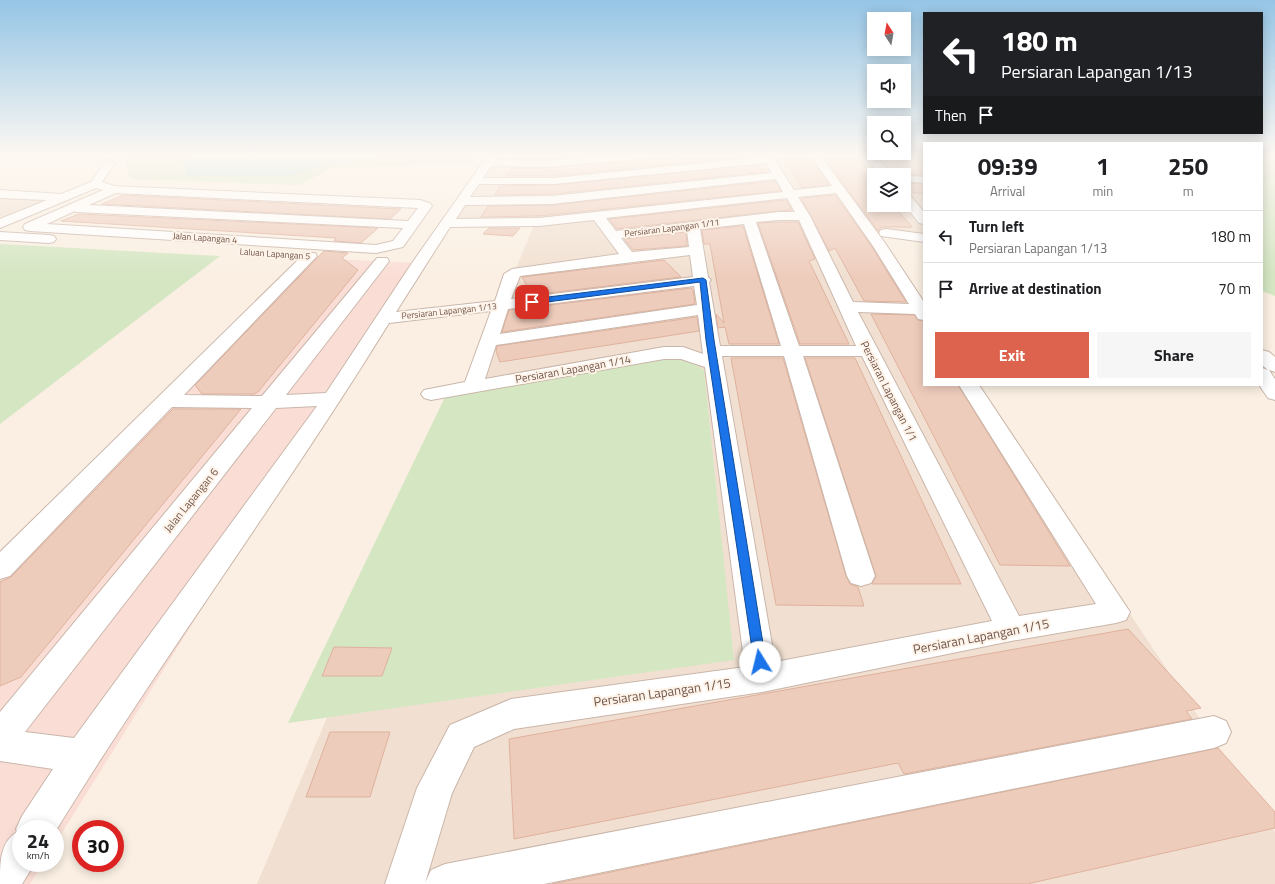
<!DOCTYPE html>
<html lang="en">
<head>
<meta charset="utf-8">
<style>
	body { margin:0; font-family:"Titillium Web",sans-serif; background:#f6f6f6; color:#202124; height:100vh; display:flex; flex-direction:column; font-size:15px; white-space:nowrap }
	* { box-sizing:border-box; margin:0 }
	p { font-size:13px; color:#757577 }
	.icon { flex:none; width:22px; height:22px; fill:none; stroke:currentColor; stroke-width:2; stroke-linecap:round; stroke-linejoin:round }
	.map { position:relative; flex:1; overflow:hidden }
	.panel { position:absolute; left:923px; top:142px; width:340px; height:244px; display:flex; flex-direction:column; background:#fff; border-radius:0px; box-shadow:0 2px 10px #0003 }
	.panel>* { flex:none }
	.banner { position:absolute; left:923px; top:12px; width:340px; height:122px; border-radius:0px; box-shadow:0 2px 10px #0003; background:#202124; color:#fff; overflow:hidden }
	.needle { width:26px; rotate:349deg }
	.fabs { position:absolute; left:867px; top:12px; display:grid; gap:8px }
	.fabs a { display:grid; place-items:center; width:44px; height:44px; border-radius:0px; background:#fff; box-shadow:0 2px 10px #0003; font-size:20px }
	.speed { position:absolute; left:12px; top:820px; display:flex; gap:8px; font-size:20px; font-weight:700; text-align:center }
	.speed>* { display:grid; place-content:center; width:52px; height:52px; border-radius:50%; background:#fff; box-shadow:0 2px 10px #0003; line-height:1 }
	.speed small { font-size:10px; font-weight:400 }
	.speed .limit { border:6px solid #d22; background:#fff; color:#111 }
	.pin { position:absolute; display:grid; place-items:center; width:34px; height:34px; color:#fff; margin:-17px; border-radius:8px; box-shadow:0 2px 6px #0006 }
	.me { position:absolute; width:44px; margin:-22px; rotate:351deg; stroke-linejoin:round; filter:drop-shadow(0 0 3px #0008) }
	.turn { display:flex; align-items:center; gap:14px; height:84px; padding:0 12px; font-size:18px }
	.turn .icon { width:52px; height:52px; stroke-width:2.5 }
	.turn b { display:block; font-size:28px; line-height:34px }
	.then { display:flex; align-items:center; height:38px; padding:0 12px; background:#0003; gap:8px; font-size:15px }
	.eta { display:flex; justify-content:space-evenly; align-items:center; height:68px; text-align:center }
	.eta b { font-size:24px; font-weight:700; line-height:28px }
	.cta { display:flex; gap:8px; margin-top:auto; padding:8px 12px }
	.cta a { flex:1; height:46px; border-radius:0px; background:#dd634f; color:#fff; font-size:16px; font-weight:700; line-height:46px; text-align:center }
	.cta a+a { background:#f6f6f6; color:#202124 }
	ul { padding:0; list-style:none }
	li { display:flex; align-items:center; gap:12px; height:52px; padding:0 12px; border-top:1px solid #e0e0e0 }
	li div { flex:1 }
	li b { display:block; font-size:15px }
	li em { font-style:normal }
	.map>svg:first-child { display:block }
	.residential { fill:#f1e0d1; fill-rule:evenodd }
	.commercial { fill:#faded6 }
	.green { fill:#d4e6c2 }
	.water { fill:#b8dfe2; stroke:#9fcfd3 }
	.building { fill:#eeccbc; stroke:#dfb19d }
	.lines { fill:none; stroke-linecap:round; stroke-linejoin:round }
	.minor-casing { stroke:#cab6aa; stroke-width:2 }
	.minor { fill:#fff; fill-rule:evenodd }
	.route { fill:#1a73e8; stroke:#114b97 }
	.labels { text-anchor:middle; stroke-width:4; stroke-linejoin:round; paint-order:stroke }
	.far-street-label { font-size:9px; fill:#70554a; stroke:#fef3e8 }
	.street-label { font-size:11px; fill:#70554a; stroke:#fef3e8 }
	.near-street-label { font-size:13px; fill:#70554a; stroke:#fef3e8 }
</style>
</head>
<body>
<div class="map">
<svg width="1275" height="884" viewBox="0 0 1275 884">
	<rect width="100%" height="100%" fill="#faefe2"/>
	<!-- residential -->
	<g class="residential">
		<path d="M491 155H924V240L878 234 924 304V385H978L1275 832V884H257L535 223 449 220ZM874 175H904V205H874Z"/>
		<polygon points="0,190 81,195 0,229"/>
	</g>
	<!-- commercial -->
	<polygon class="commercial" points="308,258 417,263 55,844 55,829 21,829 21,863 43,863 30,884 0,884 0,568"/>
	<!-- green -->
	<g class="green">
		<polygon points="134,155 196,155 183,161 188,175 290,175 311,168 344,162 374,159 384,155 478,155 471,163 333,168 299,185 130,179 125,158"/>
		<polygon points="1262,155 1275,155 1275,296 1262,291"/>
		<polygon points="0,244 220,256 0,424"/>
		<polygon points="659,359 690,361 704,370 734,660 288,723 445,397"/>
	</g>
	<!-- water -->
	<polygon class="water" points="196,155 384,155 374,159 344,162 311,168 290,175 188,175 183,161"/>
	<!-- building -->
	<g class="building">
		<polygon points="517,155 604,155 543,160 515,159"/>
		<polygon points="700,155 739,155 743,157 554,176 505,176 511,168 543,168"/>
		<polygon points="781,155 809,155 829,185 802,188"/>
		<polygon points="822,155 855,155 873,177 874,175 874,205 893,205 912,227 881,227 878,231"/>
		<polygon points="884,155 924,155 924,175 904,174 893,175 881,160"/>
		<polygon points="756,165 767,172 552,194 495,195 500,186 554,185"/>
		<polygon points="775,181 781,191 539,216 481,217 488,206 552,205"/>
		<polygon points="904,183 924,184 924,194 904,191"/>
		<polygon points="123,195 401,209 390,219 102,204"/>
		<polygon points="835,195 872,247 906,302 864,301 835,248 829,251 801,198"/>
		<polygon points="786,200 792,210 779,211 617,229 609,219"/>
		<polygon points="79,214 378,228 361,243 334,241 336,238 61,221"/>
		<polygon points="779,222 798,222 815,259 809,261 849,344 800,344 758,223"/>
		<polygon points="743,226 779,344 729,344 725,327 718,328 716,314 724,323 710,244 704,244 702,230"/>
		<polygon points="489,228 520,228 513,236 483,234"/>
		<polygon points="686,232 687,246 633,250 624,239"/>
		<polygon points="324,251 348,253 342,258 358,270 258,392 254,394 202,394 195,385"/>
		<polygon points="664,260 681,277 532,295 522,277"/>
		<polygon points="691,288 693,290 695,304 502,332 509,310"/>
		<polygon points="871,314 914,315 918,320 924,321 924,385 958,385 1070,566 1000,565"/>
		<polygon points="697,317 699,331 500,362 496,351 497,346"/>
		<polygon points="731,358 783,358 846,576 850,584 858,587 864,606 776,605"/>
		<polygon points="805,358 855,358 961,584 872,584 876,576"/>
		<polygon points="173,409 241,409 21,677 0,686 0,582 11,577"/>
		<polygon points="1128,629 1201,708 1186,711 1192,719 904,774 898,763 514,839 509,739"/>
		<polygon points="334,647 392,648 382,676 322,676"/>
		<polygon points="330,732 390,732 370,797 306,797"/>
		<polygon points="1218,748 1275,812 1275,828 1027,884 552,884"/>
	</g>
	<g class="lines">
		<!-- minor casing -->
		<g class="minor-casing">
			<g id="minor">
				<path d="M488 155H498L495 160 543 161 619 155H659L654 158 543 167 491 166 483 178H554L762 157 761 155H771L794 190 832 186 810 155H820L885 243 924 302V320L918 319 915 314 858 312 1019 616 1096 604 959 385H979L1130 612 1126 620 1116 623 1011 641 762 692 514 729 474 747 452 793 425 883 431 870 445 864 1214 716 1226 721 1231 732 1226 743 1214 748 544 884H385L417 788 450 725 511 699 745 667 705 367 681 359H664L431 400 424 398 421 394 424 390 465 382 491 311 389 323C283 495 161 659 55 832V829H21V863H35L22 884H0C0 862 0 842 17 832L16 829 22 816 53 769 0 761V712L252 408 172 407 10 576 0 579V552L305 253H315L317 256 184 395 262 396 377 258H387L389 261 387 264 286 395 326 393 412 263ZM766 163 772 173 552 196 470 197 479 184H554ZM776 179 783 192 539 218 456 219 465 205 552 204ZM836 193 873 246 909 304 853 302 810 216 798 197ZM787 198 795 212H779L616 231 606 218ZM594 220 619 254 512 269 504 274 495 301 396 312 450 227 539 226ZM779 220H799L856 346H799L756 222ZM744 224 781 346H720L709 282 711 280 708 277 700 229ZM687 230 689 247 632 252 621 238ZM690 255 693 277 511 299 520 276ZM694 286 697 305 500 334 508 309ZM698 315 703 354 683 347H664L485 379 496 345ZM722 356H784L847 576 851 583 861 586 871 583 875 576 803 356H862L992 621 775 662ZM317 406 74 738 25 732 276 408Z"/>
				<polygon points="864,155 874,155 892,175 880,175"/>
				<path d="M110 160 115 163 102 182 114 186 420 200 430 203 432 206 403 247 376 253 30 231 25 230 23 227 25 224 103 190 96 188 0 228V219L47 200 0 198V190L61 194 91 182 106 161ZM116 193 418 208 408 221 89 205ZM75 211 76 212 403 228 393 241 376 245 47 224Z"/>
				<polygon points="903,175 904,175 924,177 924,183 904,181 904,175"/>
				<polygon points="904,192 908,193 924,212 924,224 919,223 904,204"/>
				<polygon points="886,229 924,234 924,242 881,236 879,233 881,230"/>
				<polygon points="0,232 49,235 54,236 56,239 54,242 49,243 0,240"/>
				<polygon points="1262,350 1269,352 1275,357 1275,372 1269,370 1275,379 1275,400 1268,398 1259,385 1262,385 1262,368 1268,370 1262,365"/>
			</g>
		</g>
		<!-- minor -->
		<use href="#minor" class="minor"/>
	</g>
	<!-- sky -->
	<linearGradient id="sky" x2="0" y2="1"><stop stop-color="#95c5e6"/><stop offset="0.56" stop-color="#fdf8f2"/><stop offset="1" stop-color="#fdf8f2" stop-opacity="0"/></linearGradient>
	<rect width="1275" height="278" fill="url(#sky)"/>
	<!-- route -->
	<polygon class="route" points="703,278 706,280 714,340 766,662 765,666 760,668 755,666 754,662 706,340 700,282 532,304 529,302 532,299"/>
	<g class="labels">
		<!-- far-street labels -->
		<g class="far-street-label">
			<text transform="translate(672 228) rotate(-7)" y="3">Persiaran Lapangan 1/11</text>
			<text transform="translate(205 238) rotate(4)" y="3">Jalan Lapangan 4</text>
			<text transform="translate(275 254) rotate(4)" y="3">Laluan Lapangan 5</text>
			<text transform="translate(449 311) rotate(-6)" y="3">Persiaran Lapangan 1/13</text>
		</g>
		<!-- street labels -->
		<g class="street-label">
			<text transform="translate(573 369) rotate(-10)" y="4">Persiaran Lapangan 1/14</text>
			<text transform="translate(889 391) rotate(63)" y="4">Persiaran Lapangan 1/1</text>
			<text transform="translate(191 500) rotate(-51)" y="4">Jalan Lapangan 6</text>
		</g>
		<!-- near-street labels -->
		<g class="near-street-label">
			<text transform="translate(981 636) rotate(-11)" y="5">Persiaran Lapangan 1/15</text>
			<text transform="translate(662 692) rotate(-8)" y="5">Persiaran Lapangan 1/15</text>
		</g>
	</g>
</svg>
<div class="fabs">
<a><svg class="needle" viewBox="-14 -14 28 28"><path d="M0-13l5 13h-10z" fill="#e53935"/><path d="M0 13l5-13h-10z" fill="#757577"/></svg></a>
<a><svg class="icon" aria-label="sound" viewBox="0 0 24 24"><path d="M4 9h4l5-4v14l-5-4H4zM17 9q2 3 0 6"/></svg></a>
<a><svg class="icon" aria-label="search" viewBox="0 0 24 24"><circle cx="10" cy="10" r="6"/><path d="M15 15l6 6"/></svg></a>
<a><svg class="icon" aria-label="layers" viewBox="0 0 24 24"><path d="M12 4l9 5-9 5-9-5zM3 14l9 5 9-5"/></svg></a>
</div>
<div class="speed"><div>24<small>km/h</small></div><div class="limit">30</div></div>
<div class="pin" style="left:532px;top:302px;background:#d93025"><svg class="icon" aria-label="arrive" viewBox="0 0 24 24"><path d="M6 21V4h12l-3 4 3 4H6"/></svg></div>
<svg class="me" style="left:760px;top:662px" viewBox="-20 -20 40 40"><circle r="19" fill="#fff"/><path d="M0-13L10 11 0 6-10 11z" fill="#1a73e8"/></svg>
<div class="banner">
<div class="turn"><svg class="icon" aria-label="left" viewBox="0 0 24 24"><path d="M17 20v-9H6M10 6l-5 5 5 5"/></svg><div><b>180 m</b>Persiaran Lapangan 1/13</div></div>
<div class="then">Then<svg class="icon" aria-label="arrive" viewBox="0 0 24 24"><path d="M6 21V4h12l-3 4 3 4H6"/></svg></div>
</div>
<section class="panel">
<div class="eta">
<div><b>09:39</b><p>Arrival</p></div>
<div><b>1</b><p>min</p></div>
<div><b>250</b><p>m</p></div>
</div>
<ul>
<li><svg class="icon" aria-label="left" viewBox="0 0 24 24"><path d="M17 20v-9H6M10 6l-5 5 5 5"/></svg><div><b>Turn left</b><p>Persiaran Lapangan 1/13</p></div><em>180 m</em></li>
<li><svg class="icon" aria-label="arrive" viewBox="0 0 24 24"><path d="M6 21V4h12l-3 4 3 4H6"/></svg><div><b>Arrive at destination</b></div><em>70 m</em></li>
</ul>
<div class="cta"><a>Exit</a><a>Share</a></div>
</section>
</div>
</body>
</html>
